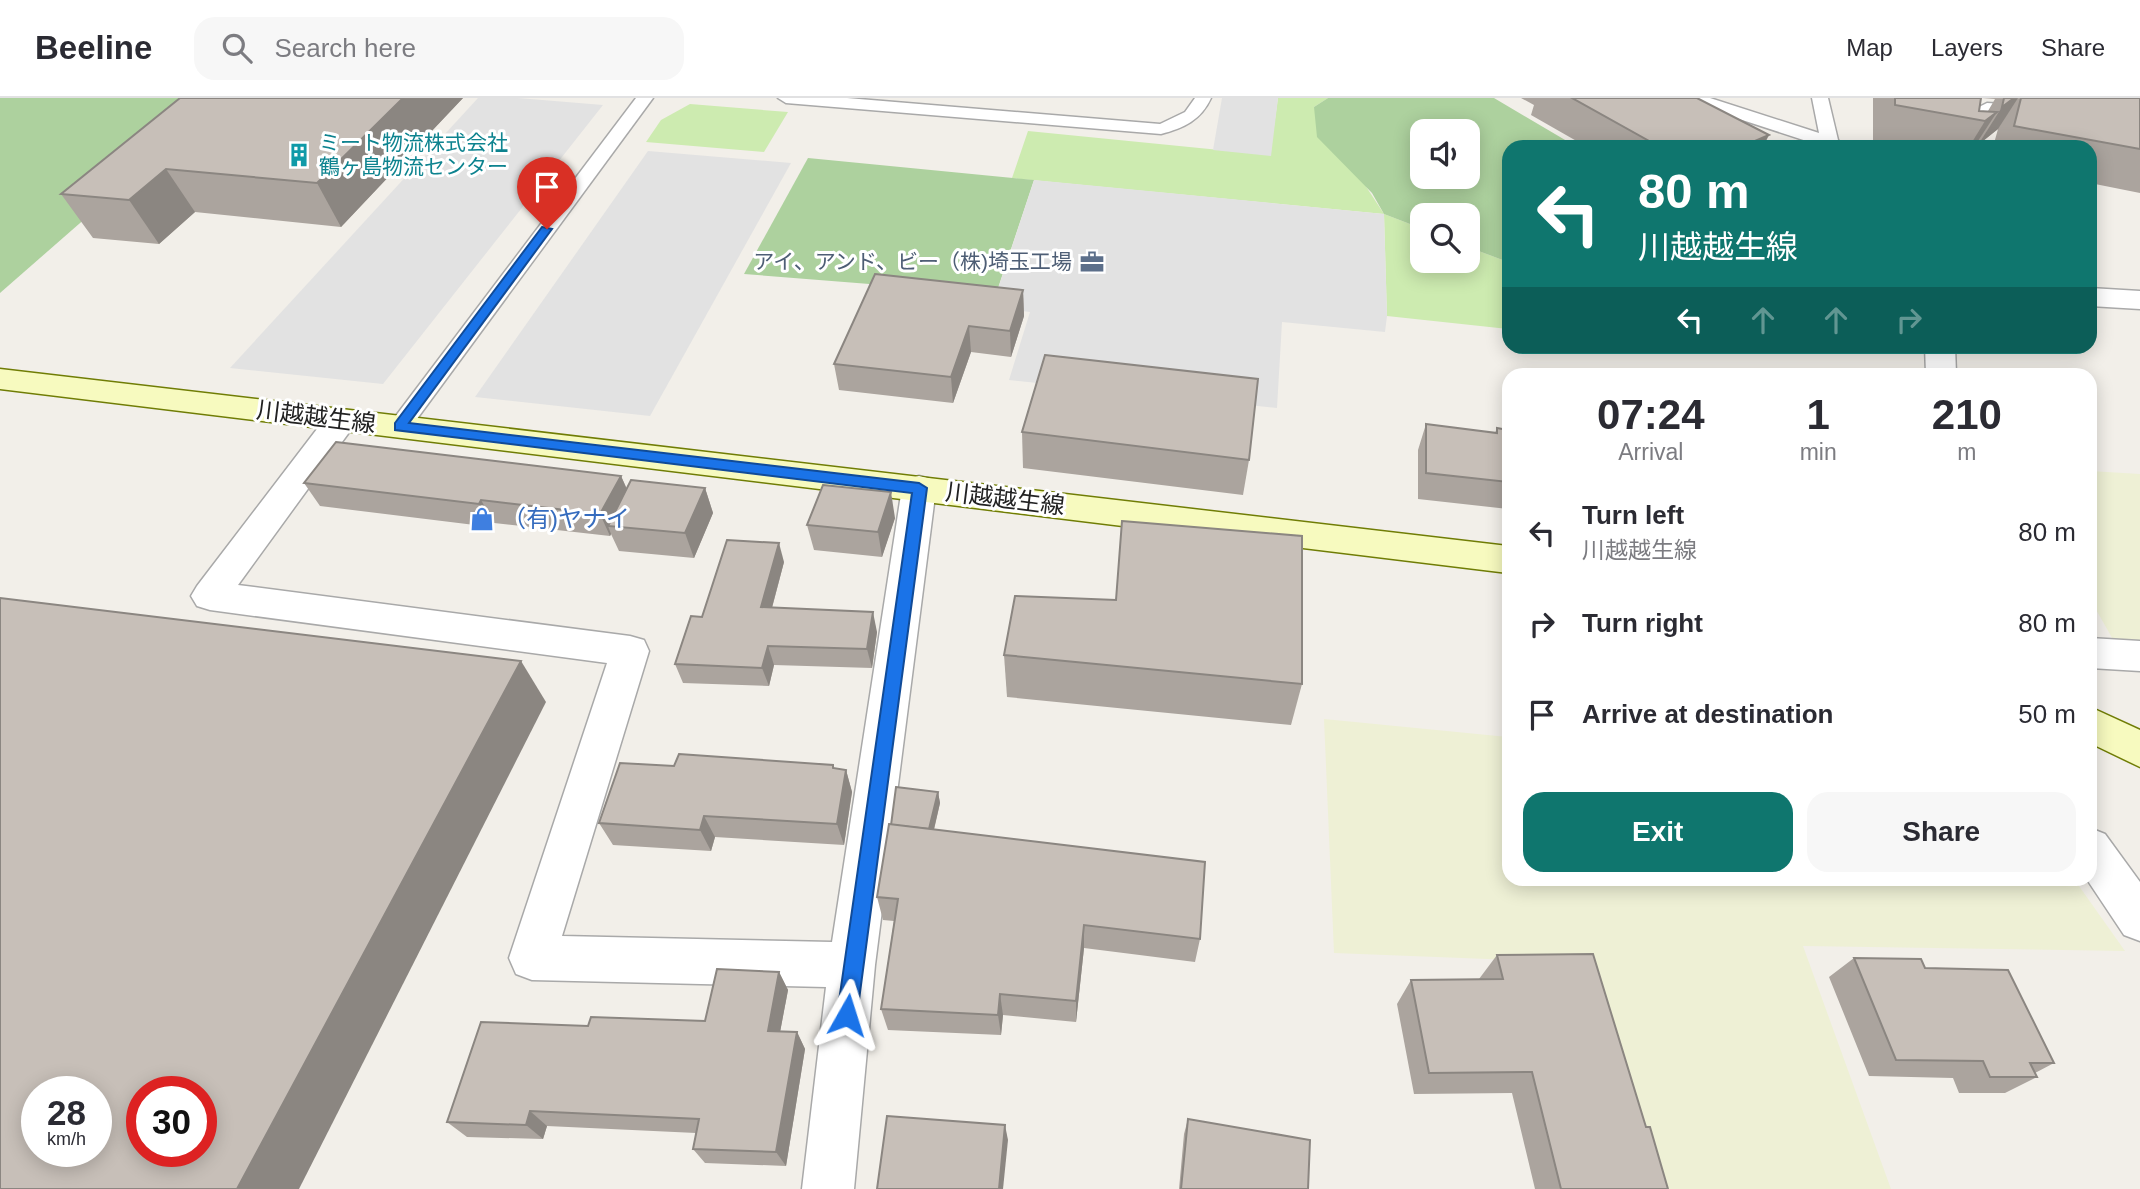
<!DOCTYPE html>
<html lang="en">
<head>
<meta charset="utf-8">
<style>
	body { margin:0; font-family:Helvetica,"Noto Sans JP",sans-serif; background:#f7f7f7; color:#2b2b33; height:100vh; display:flex; flex-direction:column; font-size:26px; white-space:nowrap }
	* { box-sizing:border-box; margin:0 }
	p { font-size:23px; color:#7c7c81 }
	.icon { flex:none; width:38px; height:38px; fill:none; stroke:currentColor; stroke-width:2; stroke-linecap:round; stroke-linejoin:round }
	.map { position:relative; flex:1; overflow:hidden }
	.panel { position:absolute; left:1502px; top:270px; width:595px; height:518px; display:flex; flex-direction:column; background:#fff; border-radius:21px; box-shadow:0 4px 18px #0003 }
	.panel>* { flex:none }
	.hud { position:absolute; left:1502px; top:42px; width:595px; height:214px; border-radius:21px; box-shadow:0 4px 18px #0003; background:#0f766e; color:#fff; overflow:hidden }
	.controls { position:absolute; left:1410px; top:21px; display:grid; gap:14px }
	.controls a { display:grid; place-items:center; width:70px; height:70px; border-radius:14px; background:#fff; box-shadow:0 4px 18px #0003; font-size:35px }
	.speed { position:absolute; left:21px; top:978px; display:flex; gap:14px; font-size:35px; font-weight:700; text-align:center }
	.speed>* { display:grid; place-content:center; width:91px; height:91px; border-radius:50%; background:#fff; box-shadow:0 4px 18px #0003; line-height:1 }
	.speed small { font-size:18px; font-weight:400 }
	.speed .limit { border:10px solid #d22; background:#fff; color:#111 }
	.pin { position:absolute; display:grid; place-items:center; width:60px; height:60px; color:#fff; margin:-72px -30px; border-radius:50% 50% 50% 0; rotate:-45deg; box-shadow:0 0 7px #0007 }
	.pin .icon { rotate:45deg }
	.me { position:absolute; width:77px; margin:-38px; rotate:6deg; stroke-linejoin:round; filter:drop-shadow(0 0 5px #0008) }
	.turn { display:flex; align-items:center; gap:24px; height:147px; padding:0 21px; font-size:32px }
	.turn .icon { width:91px; height:91px; stroke-width:2.5 }
	.turn b { display:block; font-size:49px; line-height:60px }
	.lanes { display:flex; align-items:center; height:66px; padding:0 21px; background:#0003; justify-content:center; gap:35px; direction:ltr }
	.lanes .off { opacity:.35 }
	.eta { display:flex; justify-content:space-evenly; align-items:center; height:119px; text-align:center }
	.eta b { font-size:42px; font-weight:600; line-height:49px }
	.action { display:flex; gap:14px; margin-top:auto; padding:14px 21px }
	.action a { flex:1; height:80px; border-radius:21px; background:#0f766e; color:#fff; font-size:28px; font-weight:600; line-height:80px; text-align:center }
	.action a+a { background:#f7f7f7; color:#2b2b33 }
	ul { padding:0; list-style:none }
	li { display:flex; align-items:center; gap:21px; height:91px; padding:0 21px }
	li div { flex:1 }
	li b { display:block; font-size:26px }
	li em { font-style:normal }
	header { display:flex; align-items:center; gap:42px; box-sizing:border-box; height:98px; padding:0 35px; background:#fff; border-bottom:2px solid #e1e1e2 }
	header strong { font-size:33px }
	nav { display:flex; gap:38px; margin-inline-start:auto; font-size:24px }
	.search { width:490px; height:63px; background:#f7f7f7; display:flex; align-items:center; gap:18px; box-sizing:border-box; padding:0 24px; border-radius:21px; color:#7c7c81; font-size:26px }
	.map>svg:first-child { display:block }
	.farmland { fill:#eef0d5 }
	.grass { fill:#cdebb0 }
	.forest { fill:#add19e; fill-rule:evenodd }
	.parking { fill:#e2e2e2 }
	.lines { fill:none; stroke-linecap:round; stroke-linejoin:round }
	.lane-casing { stroke:#a9a9a9; stroke-width:3 }
	.street-casing { stroke:#a9a9a9; stroke-width:3 }
	.secondary-casing { stroke:#707d05; stroke-width:3 }
	.lane { fill:#fff; fill-rule:evenodd }
	.street { fill:#fff; fill-rule:evenodd }
	.secondary { fill:#f7fabf; fill-rule:evenodd }
	.wall { fill:#aba49e; fill-rule:evenodd }
	.shaded-wall { fill:#8b8681 }
	.building { fill:#c7bfb8; stroke:#8b8681; stroke-width:2; fill-rule:evenodd }
	.route { fill:#1a73e8; stroke:#114b97; stroke-width:2 }
	.labels { text-anchor:middle; stroke-width:6; stroke-linejoin:round; paint-order:stroke }
	.far-culture-label { font-size:21px; fill:#0d838f; stroke:#fff; text-anchor:start }
	.far-service-label { font-size:21px; fill:#4e5e75; stroke:#fff; text-anchor:end }
	.street-label { font-size:24px; fill:#222; stroke:#fff }
	.shop-label { font-size:24px; fill:#366cbe; stroke:#fff; text-anchor:start }
</style>
</head>
<body>
<header>
<strong>Beeline</strong>
<div class="search"><svg class="icon" aria-label="search" viewBox="0 0 24 24"><circle cx="10" cy="10" r="6"/><path d="M15 15l6 6"/></svg>Search here</div>
<nav><a>Map</a><a>Layers</a><a>Share</a></nav>
</header>
<div class="map">
<svg width="2140" height="1091" viewBox="0 0 2140 1091">
	<rect width="100%" height="100%" fill="#f2efe9"/>
	<!-- farmland -->
	<g class="farmland">
		<polygon points="2090,373 2140,376 2140,546 2115,545 2090,501"/>
		<polygon points="1324,621 1508,639 1508,780 2074,781 2125,853 1803,848 1891,1091 1652,1091 1588,865 1334,855"/>
	</g>
	<!-- grass -->
	<g class="grass">
		<polygon points="1278,0 1328,0 1314,9 1384,116 1423,131 1423,163 1468,163 1468,149 1508,164 1508,231 1387,218 1384,116 1012,80 1028,33 1270,57"/>
		<polygon points="690,6 788,14 764,54 646,44 661,22"/>
	</g>
	<!-- forest -->
	<g class="forest">
		<polygon points="0,0 223,0 0,195"/>
		<path d="M1328 0H1494L1577 49H1508V164L1468 149V117H1423V131L1384 116 1372 95 1317 39 1314 9ZM1423 33H1468V79H1423Z"/>
		<polygon points="808,60 1034,82 996,196 744,176"/>
	</g>
	<!-- parking -->
	<g class="parking">
		<polygon points="478,0 518,0 603,7 383,286 230,270"/>
		<polygon points="1222,0 1278,0 1271,58 1213,52"/>
		<polygon points="648,53 791,65 650,318 475,299"/>
		<polygon points="1034,82 1384,116 1387,218 1385,234 1282,224 1277,310 1009,282 1030,214 992,209"/>
	</g>
	<g class="lines">
		<!-- lane casing -->
		<g class="lane-casing">
			<g id="lane">
				<polygon points="636,0 653,0 408,333 400,336 392,333 389,328 392,323"/>
				<path d="M778 0H847L1160 26 1185 14 1195 0H1211C1201 22 1184 30 1161 36L786 5Z"/>
				<polygon points="1685,0 1710,0 1819,35 1812,0 1828,0 1838,42 1845,49 1825,49 1687,4"/>
				<path d="M1987 5 2024 7 2032 12C2020 24 1996 12 1980 20L1975 49H1957L1963 17Z"/>
			</g>
		</g>
		<!-- street casing -->
		<g class="street-casing">
			<g id="street">
				<polygon points="2090,190 2140,193 2140,211 2090,208"/>
				<polygon points="1925,248 1955,248 1956,276 1926,276"/>
				<polygon points="342,311 354,314 358,322 238,487 630,538 644,542 649,553 562,838 832,844 902,390 907,381 919,378 931,381 936,390 875,867 854,1091 802,1091 826,889 532,882 516,876 509,860 607,565 210,512 197,508 191,498 197,488 330,314"/>
				<polygon points="2090,540 2140,543 2140,573 2090,570"/>
				<polygon points="2090,730 2105,736 2140,784 2140,843 2124,837 2086,780 2090,780"/>
			</g>
		</g>
		<!-- secondary casing -->
		<g class="secondary-casing">
			<g id="secondary">
				<polygon points="0,271 1508,448 1508,475 0,291"/>
				<polygon points="2090,609 2140,632 2140,669 2090,645"/>
			</g>
		</g>
		<!-- lane -->
		<use href="#lane" class="lane"/>
		<!-- street -->
		<use href="#street" class="street"/>
		<!-- secondary -->
		<use href="#secondary" class="secondary"/>
	</g>
	<!-- wall -->
	<g class="wall">
		<polygon points="180,0 463,0 341,129 195,114 159,146 93,140 61,96"/>
		<polygon points="1521,0 1697,0 1763,49 1587,49 1531,17 1534,7"/>
		<path d="M1873 0H2140V95L2090 85V49H1993L1998 31 1978 47 1979 42 1974 49H1896L1873 45ZM1981 0 1995 1 1988 13H1979Z"/>
		<polygon points="1023,192 1024,218 1011,259 971,254 953,305 839,292 834,266"/>
		<polygon points="1426,326 1495,335 1497,330 1508,332 1508,411 1418,401 1418,352"/>
		<polygon points="1022,334 1249,362 1243,397 1023,370"/>
		<polygon points="621,378 627,391 705,390 713,415 694,460 619,453 611,436 610,438 494,425 491,429 320,408 304,385"/>
		<polygon points="895,420 882,459 814,452 807,427"/>
		<polygon points="784,464 772,510 877,534 872,570 774,567 769,588 683,585 675,566 702,519"/>
		<polygon points="1116,502 1302,586 1291,627 1007,599 1004,557"/>
		<polygon points="833,667 835,671 846,672 852,694 844,747 715,739 711,753 613,747 599,725 674,668"/>
		<polygon points="938,694 940,705 934,732 1200,841 1195,864 1084,850 1076,924 1003,917 1001,937 888,932 881,911 894,823 883,822 877,799 891,727"/>
		<polygon points="1497,857 1646,1029 1668,1091 1535,1091 1512,995 1414,996 1397,906 1411,882 1479,881"/>
		<polygon points="1854,860 1925,870 2054,965 2035,975 2037,979 2005,995 1959,995 1953,980 1869,978 1829,879"/>
		<polygon points="779,874 788,892 780,934 797,934 805,951 786,1068 705,1065 693,1051 696,1035 547,1028 543,1041 467,1039 447,1024 588,928 705,923"/>
		<polygon points="1188,1021 1308,1091 1179,1091 1184,1036"/>
	</g>
	<!-- shaded-wall -->
	<g class="shaded-wall">
		<polygon points="403,0 463,0 341,129 317,85"/>
		<polygon points="2014,0 2018,0 1998,31 1978,47 2002,9"/>
		<polygon points="1997,14 1974,49 1969,49 1985,23"/>
		<polygon points="1769,37 1763,49 1741,49"/>
		<polygon points="166,71 195,114 159,146 129,102"/>
		<polygon points="1023,192 1024,218 1011,259 1010,233"/>
		<polygon points="969,228 971,254 953,305 951,279"/>
		<polygon points="621,378 631,401 608,428 611,436 610,438 600,416"/>
		<polygon points="705,390 713,415 694,460 685,435"/>
		<polygon points="891,394 895,420 882,459 878,434"/>
		<polygon points="481,402 494,425 491,429 479,406"/>
		<polygon points="779,445 784,464 767,528 761,509"/>
		<polygon points="873,514 877,534 872,570 867,551"/>
		<polygon points="768,548 774,567 769,588 762,570"/>
		<polygon points="521,563 546,604 299,1091 237,1091"/>
		<polygon points="846,672 852,694 844,747 837,726"/>
		<polygon points="938,694 940,705 929,752 927,741"/>
		<polygon points="704,718 715,739 711,753 700,732"/>
		<polygon points="1084,827 1084,850 1076,924 1076,903"/>
		<polygon points="779,874 788,892 777,950 768,933"/>
		<polygon points="1000,896 1003,917 1001,937 998,917"/>
		<polygon points="797,934 805,951 786,1068 776,1054"/>
		<polygon points="530,1013 547,1028 543,1041 526,1027"/>
		<polygon points="1005,1027 1008,1042 1003,1091 999,1091"/>
	</g>
	<!-- building -->
	<g class="building">
		<polygon points="180,0 403,0 317,85 166,71 129,102 61,96"/>
		<polygon points="1572,0 1697,0 1769,37 1741,49 1660,49"/>
		<polygon points="1895,0 1981,0 1979,13 1997,14 1985,23 1895,7"/>
		<polygon points="2004,0 2014,0 2002,9"/>
		<polygon points="2021,0 2140,0 2140,51 2014,28"/>
		<polygon points="875,176 1023,192 1010,233 969,228 951,279 834,266"/>
		<polygon points="1045,257 1258,281 1249,362 1022,334"/>
		<polygon points="1426,326 1497,335 1497,330 1508,332 1508,384 1426,375"/>
		<polygon points="336,344 621,378 600,416 481,402 479,406 304,385"/>
		<polygon points="631,382 705,390 685,435 608,428"/>
		<polygon points="823,387 891,394 878,434 807,427"/>
		<polygon points="1122,423 1302,438 1302,586 1004,557 1015,498 1116,502"/>
		<polygon points="727,442 779,445 761,509 873,514 867,551 768,548 762,570 675,566 691,518 702,519"/>
		<path d="M0 500 521 563 237 1091H0ZM37 994H96V1054H37ZM142 994H201V1054H142Z"/>
		<polygon points="679,656 833,667 833,670 846,672 837,726 704,718 700,732 599,725 620,665 674,668"/>
		<polygon points="896,689 938,694 929,731 891,727"/>
		<polygon points="889,726 1205,764 1200,841 1084,827 1076,903 1000,896 998,917 881,911 898,801 877,799"/>
		<polygon points="1593,856 1646,1029 1650,1029 1668,1091 1561,1091 1532,974 1429,975 1411,882 1503,881 1497,857"/>
		<polygon points="1854,860 1921,861 1925,870 2008,872 2054,965 2030,965 2037,979 1990,979 1983,963 1896,962"/>
		<polygon points="717,871 779,874 768,933 797,934 776,1054 693,1051 699,1021 530,1013 526,1027 447,1024 481,924 588,928 591,919 705,923"/>
		<polygon points="887,1018 1005,1027 999,1091 877,1091"/>
		<polygon points="1188,1021 1310,1042 1308,1091 1181,1091"/>
	</g>
	<!-- route -->
	<polygon class="route" points="542,129 552,131 409,325 919,385 927,390 857,917 854,924 847,927 840,924 837,917 912,395 395,332 395,325"/>
	<!-- icons -->
	<defs>
		<g id="building-bare" transform="scale(1.89)"><path d="M-4-6H4V6H1V3H-1V6H-4ZM-2.5-4.3h1.7v1.8h-1.7ZM.8-4.3h1.7v1.8H.8ZM-2.5-1h1.7V.8h-1.7ZM.8-1h1.7V.8H.8Z" fill="#0f9aa8" stroke="#fff" stroke-width="2.5" paint-order="stroke"/></g>
		<g id="office-bare" transform="scale(1.89)"><path d="M-6-3h4V-5.5h4V-3h4V5H-6ZM-1-4.5V-3h2v-1.5ZM-6 0V1H6V0Z" fill="#5c6f8a" stroke="#fff" stroke-width="2.5" paint-order="stroke"/></g>
		<g id="shop-bare" transform="scale(1.89)"><path d="M-5-2.5h2.3a2.7 3.5 0 0 1 5.4 0H5L5.5 6h-11ZM-1.5-2.5h3a1.5 2.3 0 0 0-3 0Z" fill="#3f7fe0" stroke="#fff" stroke-width="2.5" paint-order="stroke"/></g>
	</defs>
	<g fill-rule="evenodd">
		<use href="#building-bare" x="299" y="57"/>
		<use href="#office-bare" x="1092" y="164"/>
		<use href="#shop-bare" x="482" y="421"/>
	</g>
	<g class="labels">
		<!-- far-culture labels -->
		<g class="far-culture-label">
			<text x="319" y="52">ミート物流株式会社<tspan x="319" dy="24">鶴ヶ島物流センター</tspan></text>
		</g>
		<!-- far-service labels -->
		<g class="far-service-label">
			<text x="1072" y="171">アイ、アンド、ビー（株)埼玉工場</text>
		</g>
		<!-- street labels -->
		<g class="street-label">
			<text transform="translate(316 319) rotate(7)" y="8">川越越生線</text>
			<text transform="translate(1005 401) rotate(7)" y="8">川越越生線</text>
		</g>
		<!-- shop labels -->
		<g class="shop-label">
			<text x="502" y="429">（有)ヤナイ</text>
		</g>
	</g>
</svg>
<div class="controls">
<a><svg class="icon" aria-label="sound" viewBox="0 0 24 24"><path d="M4 9h4l5-4v14l-5-4H4zM17 9q2 3 0 6"/></svg></a>
<a><svg class="icon" aria-label="search" viewBox="0 0 24 24"><circle cx="10" cy="10" r="6"/><path d="M15 15l6 6"/></svg></a>
</div>
<div class="speed"><div>28<small>km/h</small></div><div class="limit">30</div></div>
<div class="pin" style="left:547px;top:131px;background:#d93025"><svg class="icon" aria-label="arrive" viewBox="0 0 24 24"><path d="M6 21V4h12l-3 4 3 4H6"/></svg></div>
<svg class="me" style="left:847px;top:917px" viewBox="-20 -20 40 40"><path d="M0-17L14 15 0 8-14 15z" fill="#1a73e8" stroke="#fff" stroke-width="4"/></svg>
<div class="hud">
<div class="turn"><svg class="icon" aria-label="left" viewBox="0 0 24 24"><path d="M17 20v-9H6M10 6l-5 5 5 5"/></svg><div><b>80 m</b>川越越生線</div></div>
<div class="lanes"><svg class="icon" aria-label="left" viewBox="0 0 24 24"><path d="M17 20v-9H6M10 6l-5 5 5 5"/></svg><svg class="icon off" aria-label="ahead" viewBox="0 0 24 24"><path d="M12 20V5M6 11l6-6 6 6"/></svg><svg class="icon off" aria-label="ahead" viewBox="0 0 24 24"><path d="M12 20V5M6 11l6-6 6 6"/></svg><svg class="icon off" aria-label="right" viewBox="0 0 24 24"><path d="M7 20v-9h11M14 6l5 5-5 5"/></svg></div>
</div>
<section class="panel">
<div class="eta">
<div><b>07:24</b><p>Arrival</p></div>
<div><b>1</b><p>min</p></div>
<div><b>210</b><p>m</p></div>
</div>
<ul>
<li><svg class="icon" aria-label="left" viewBox="0 0 24 24"><path d="M17 20v-9H6M10 6l-5 5 5 5"/></svg><div><b>Turn left</b><p>川越越生線</p></div><em>80 m</em></li>
<li><svg class="icon" aria-label="right" viewBox="0 0 24 24"><path d="M7 20v-9h11M14 6l5 5-5 5"/></svg><div><b>Turn right</b></div><em>80 m</em></li>
<li><svg class="icon" aria-label="arrive" viewBox="0 0 24 24"><path d="M6 21V4h12l-3 4 3 4H6"/></svg><div><b>Arrive at destination</b></div><em>50 m</em></li>
</ul>
<div class="action"><a>Exit</a><a>Share</a></div>
</section>
</div>
</body>
</html>
